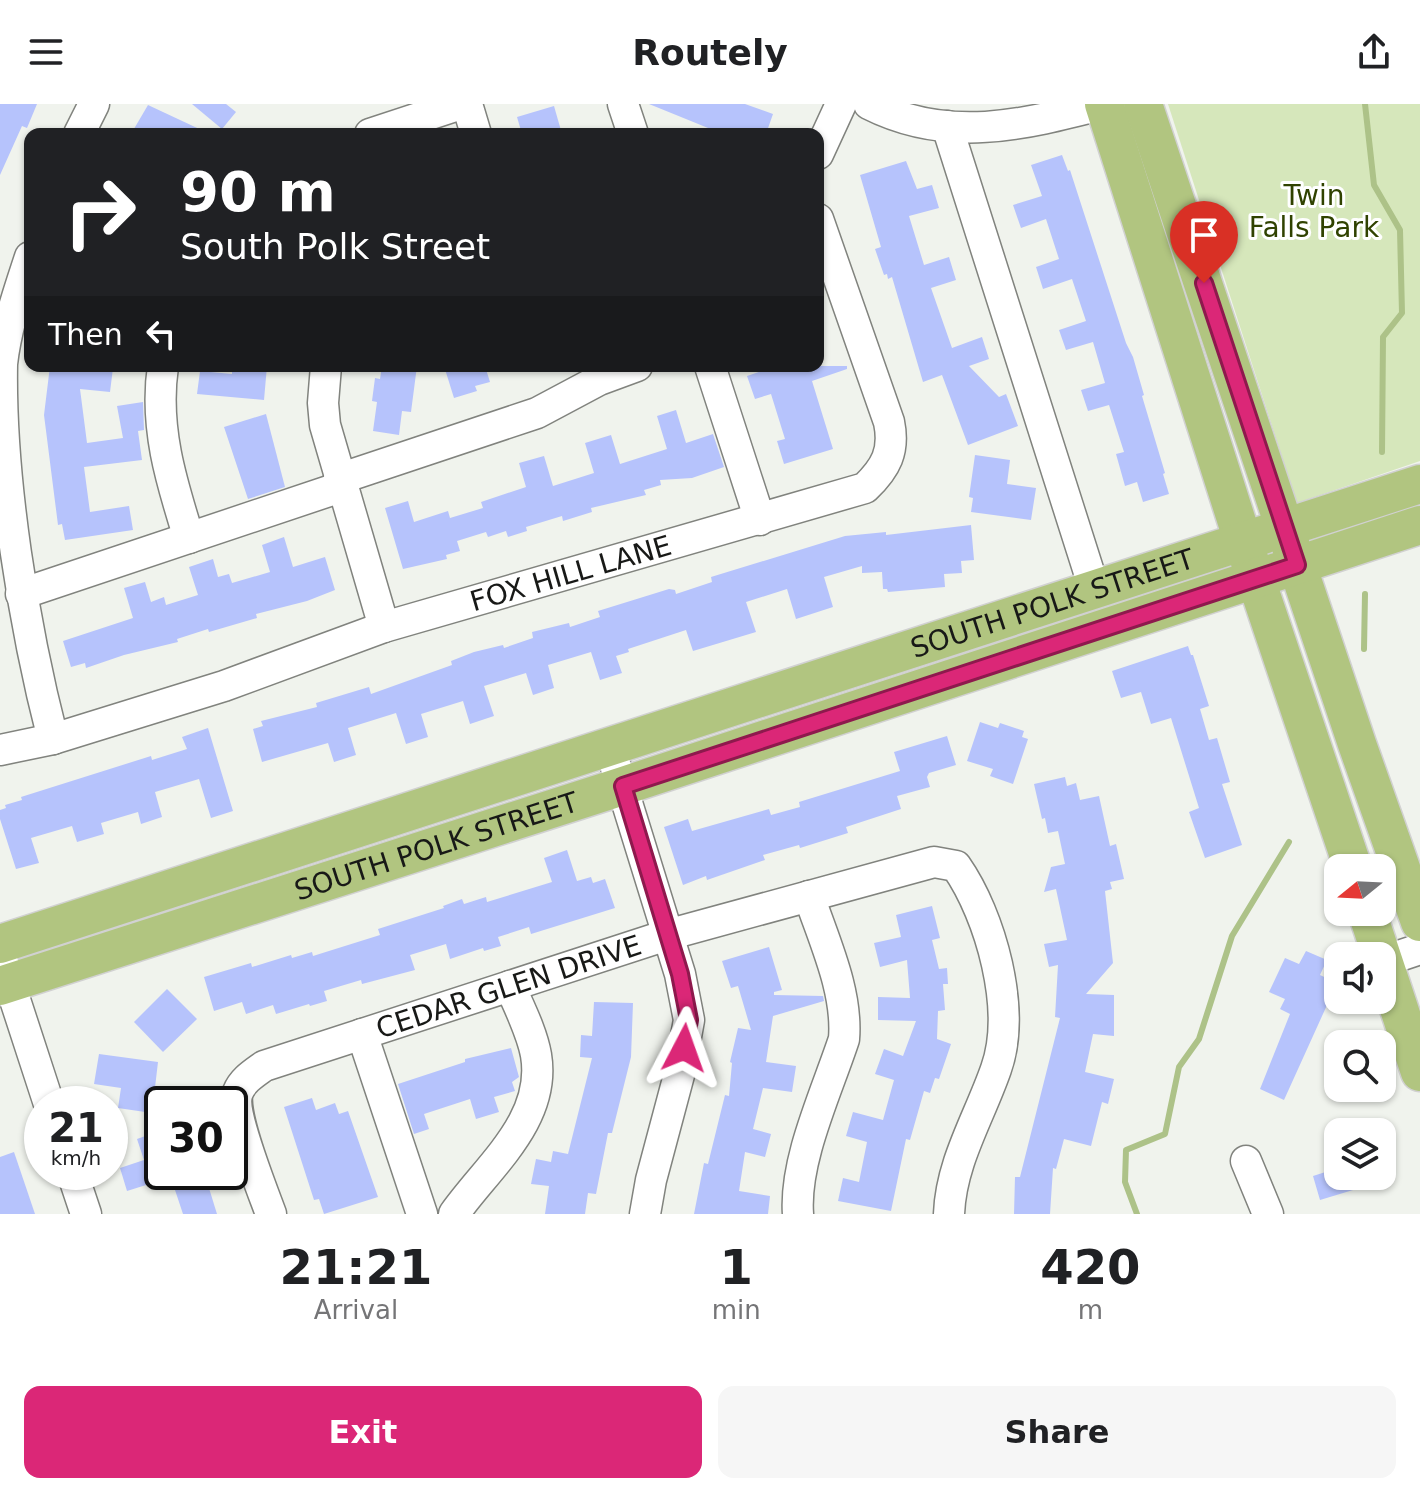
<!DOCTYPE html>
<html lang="en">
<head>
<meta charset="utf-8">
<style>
	body { margin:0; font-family:"DejaVu Sans",sans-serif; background:#f6f6f6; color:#202124; height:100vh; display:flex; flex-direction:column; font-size:30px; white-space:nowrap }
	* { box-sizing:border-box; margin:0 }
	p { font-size:26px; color:#757577 }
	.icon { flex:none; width:44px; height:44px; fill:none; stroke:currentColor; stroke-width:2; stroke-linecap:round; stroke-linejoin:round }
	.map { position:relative; height:1110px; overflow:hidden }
	.side { display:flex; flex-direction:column; background:#fff; flex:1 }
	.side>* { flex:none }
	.banner { position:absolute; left:24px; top:24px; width:800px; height:244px; border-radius:16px; box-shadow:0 2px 6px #0004; background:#202124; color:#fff; overflow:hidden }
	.needle { width:52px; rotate:252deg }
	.buttons { position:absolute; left:1324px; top:750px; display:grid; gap:16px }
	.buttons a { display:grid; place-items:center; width:72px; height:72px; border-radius:16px; background:#fff; box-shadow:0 2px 6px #0004; font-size:40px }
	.speed { position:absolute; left:24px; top:982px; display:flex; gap:16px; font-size:40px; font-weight:700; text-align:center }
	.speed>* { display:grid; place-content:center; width:104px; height:104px; border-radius:50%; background:#fff; box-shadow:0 2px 6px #0004; line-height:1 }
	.speed small { font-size:20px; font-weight:400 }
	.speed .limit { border:4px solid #111; border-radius:12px; background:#fff; color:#111 }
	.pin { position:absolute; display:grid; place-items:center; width:68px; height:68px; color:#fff; margin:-82px -34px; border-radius:50% 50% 50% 0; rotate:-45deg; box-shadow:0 0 8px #0007 }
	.pin .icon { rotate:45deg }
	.me { position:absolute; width:88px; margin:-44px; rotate:4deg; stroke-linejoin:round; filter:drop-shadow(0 0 6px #0008) }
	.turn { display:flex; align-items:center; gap:28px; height:168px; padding:0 24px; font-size:36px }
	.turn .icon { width:104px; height:104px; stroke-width:2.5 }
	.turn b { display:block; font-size:56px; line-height:68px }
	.then { display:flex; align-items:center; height:76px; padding:0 24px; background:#0003; gap:16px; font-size:30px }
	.eta { display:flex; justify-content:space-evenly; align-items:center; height:136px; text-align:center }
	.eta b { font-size:48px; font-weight:600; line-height:56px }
	.action { display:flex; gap:16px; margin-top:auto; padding:16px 24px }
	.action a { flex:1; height:92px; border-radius:16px; background:#db2777; color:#fff; font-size:32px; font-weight:600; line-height:92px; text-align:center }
	.action a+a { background:#f6f6f6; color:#202124 }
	header { display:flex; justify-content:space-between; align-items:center; height:104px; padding:0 24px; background:#fff; font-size:36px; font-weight:600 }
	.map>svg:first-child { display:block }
	.green { fill:#d6e7bb }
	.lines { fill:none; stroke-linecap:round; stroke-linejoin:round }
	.stream { stroke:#adc288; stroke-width:6 }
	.building { fill:#b6c3fc }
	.minor-casing { stroke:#81837e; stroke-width:33 }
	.major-casing { stroke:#d1d1d1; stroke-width:41 }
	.minor { stroke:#fff; stroke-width:30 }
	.major { stroke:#b1c580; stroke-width:38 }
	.route-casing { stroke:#8e194d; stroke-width:20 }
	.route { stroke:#db2777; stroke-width:14 }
	.labels { text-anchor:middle; stroke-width:6; stroke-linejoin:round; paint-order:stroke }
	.park-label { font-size:28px; fill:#304200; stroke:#fff }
	.street-label { font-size:28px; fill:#181917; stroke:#fff }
</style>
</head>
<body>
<header><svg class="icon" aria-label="menu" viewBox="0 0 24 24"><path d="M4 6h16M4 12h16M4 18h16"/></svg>Routely<svg class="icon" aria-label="share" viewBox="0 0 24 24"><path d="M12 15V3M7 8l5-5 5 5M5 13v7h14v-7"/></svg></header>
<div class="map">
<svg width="1420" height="1110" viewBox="0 0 1420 1110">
	<rect width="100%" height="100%" fill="#f0f3ed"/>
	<!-- green -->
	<polygon class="green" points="1168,0 1420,0 1420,357 1297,399"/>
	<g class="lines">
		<!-- stream -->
		<g class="stream">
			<polyline points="1365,0 1374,81 1400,126 1402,209 1383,233 1382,348"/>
			<polyline points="1364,545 1365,490"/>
			<polyline points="1137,1110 1125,1078 1126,1046 1165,1030 1179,963 1199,935 1232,832 1289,738"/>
		</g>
	</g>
	<!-- building -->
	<g class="building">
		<polygon points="0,0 37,0 27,24 22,22 0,71"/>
		<polygon points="192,0 226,0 236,8 222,25"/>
		<polygon points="649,0 745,0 773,10 766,30 712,30 713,26"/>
		<polygon points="148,1 210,30 131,30"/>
		<polygon points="554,2 562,30 522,30 517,13"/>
		<polygon points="1062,51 1068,67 1070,66 1126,239 1133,253 1144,291 1142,292 1165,369 1163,370 1169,390 1143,398 1137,378 1125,382 1116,350 1124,348 1109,301 1088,307 1081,286 1105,279 1093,238 1066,246 1059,226 1086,217 1072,175 1043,185 1036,163 1059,155 1046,115 1021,124 1013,101 1042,92 1031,61"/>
		<polygon points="906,57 917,85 932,81 939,104 909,112 924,161 949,153 956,176 931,184 952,244 982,233 989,255 969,262 999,293 1006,290 1018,322 968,341 942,271 923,278 892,173 888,175 887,170 884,171 875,145 881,143 860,71"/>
		<polygon points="50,262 113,264 110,288 80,285 87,339 123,334 117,302 143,298 144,326 138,327 142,356 84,363 90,408 129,402 133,426 65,436 62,420 58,421 44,311"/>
		<polygon points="232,262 267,262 264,296 197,290 200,267 232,270"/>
		<polygon points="382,262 417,262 411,308 402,307 399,331 373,327 377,298 372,297 375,274 380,275"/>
		<polygon points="444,262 485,262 490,278 475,282 477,287 454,294"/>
		<polygon points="777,262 847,262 847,265 812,277 833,345 784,360 777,337 785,335 771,290 755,295 747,272"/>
		<polygon points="676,306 686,339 713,330 724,363 692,374 660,376 661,381 644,386 646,391 591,404 592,408 563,417 562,412 526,423 527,427 508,433 506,427 488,433 486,428 457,437 460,447 446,451 447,455 403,465 385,404 408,397 414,418 448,407 450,414 483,404 481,398 526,383 519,359 544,352 553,382 594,369 585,339 611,331 620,360 667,345 657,312"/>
		<polygon points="266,310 285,383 248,395 224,323"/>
		<polygon points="975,351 1010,356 1007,380 1036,384 1031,416 971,408 973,394 969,393"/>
		<polygon points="971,421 974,456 961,457 962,469 944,470 945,483 888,488 887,485 883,485 882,468 862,469 862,462 824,473 833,503 796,515 787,485 746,498 756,528 693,547 686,526 628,545 629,548 616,552 622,569 600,576 591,548 548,561 554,584 533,591 526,569 484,582 494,612 470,620 463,597 421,610 428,633 406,640 396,609 348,624 356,651 334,658 328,639 262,658 253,625 263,622 261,617 317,603 316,599 369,583 371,590 452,561 451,557 474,548 503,541 504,544 533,534 532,528 569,519 570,523 600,513 598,507 669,485 675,486 676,490 712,478 711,473 845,432 886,428 886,431"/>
		<polygon points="284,433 293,463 325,453 335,486 307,497 256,510 257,514 209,528 208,525 177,535 178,538 124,551 86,564 85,559 71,563 63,537 133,514 124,484 145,478 151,498 164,493 166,501 198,491 189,463 213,455 218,473 229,470 232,479 270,468 262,441"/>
		<polygon points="1188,542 1191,551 1193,551 1209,602 1200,605 1209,636 1217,634 1230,678 1222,680 1242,741 1205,754 1189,708 1199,704 1171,614 1151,620 1141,588 1121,594 1112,567"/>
		<polygon points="980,618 998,624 1000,619 1024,627 1022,633 1028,635 1013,680 990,672 993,665 967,657"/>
		<polygon points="208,624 233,707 211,714 199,675 155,688 162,713 141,720 138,708 101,719 104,730 77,738 72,722 31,734 39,759 16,765 0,715 0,706 6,704 5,701 22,696 21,693 151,652 152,656 187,645 182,633"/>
		<polygon points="947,632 956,661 929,669 927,673 930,683 897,692 901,705 846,723 848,729 800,744 799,741 763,751 765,756 707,776 706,772 683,781 664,723 688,715 692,727 769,705 771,711 800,703 799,698 900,667 894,648"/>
		<polygon points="1065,673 1067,682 1076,679 1080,696 1099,692 1110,742 1116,740 1124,775 1110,778 1112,785 1105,787 1113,859 1086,890 1114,891 1114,932 1093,930 1085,968 1114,975 1108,1000 1102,998 1091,1042 1064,1035 1056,1065 1053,1064 1050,1110 1014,1110 1015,1073 1020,1073 1060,914 1055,913 1058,861 1049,863 1044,840 1067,836 1056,785 1044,788 1051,763 1065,760 1058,727 1048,729 1045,714 1042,715 1034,680"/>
		<polygon points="567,746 577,777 591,773 593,779 605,775 615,804 531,830 529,823 498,833 501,842 484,847 483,844 450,855 446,840 410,851 415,866 362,880 361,876 324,887 327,897 310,902 309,900 276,910 273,901 246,910 242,898 214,907 204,873 251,859 252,863 291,851 292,854 312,848 313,852 380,831 378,825 444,804 443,802 462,795 464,800 486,793 487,798 552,778 544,754"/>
		<polygon points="932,802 940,834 932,836 939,865 947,864 948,880 943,880 945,906 938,907 937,935 951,940 939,975 935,974 930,989 924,987 910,1036 906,1035 891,1107 838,1097 843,1074 859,1078 867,1038 846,1032 853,1008 883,1016 894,976 875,970 884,945 903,952 916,917 878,916 878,893 910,894 907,856 880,863 874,839 901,833 896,811"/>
		<polygon points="769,843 782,886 774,888 774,891 823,892 824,897 773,912 766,958 796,962 792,988 763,984 753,1025 771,1030 765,1053 745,1048 739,1087 770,1092 768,1110 694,1110 704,1059 708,1060 725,991 729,992 732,959 730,958 738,924 751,926 738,882 731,884 722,857"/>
		<polygon points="1306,847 1327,856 1320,871 1337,879 1284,996 1260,985 1290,910 1280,905 1285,895 1269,888 1285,854 1299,860"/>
		<polygon points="167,885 197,915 163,948 134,918"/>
		<polygon points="594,898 633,899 631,953 612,1029 608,1029 596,1090 588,1089 585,1110 545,1110 549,1082 531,1080 536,1055 551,1058 553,1047 568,1050 592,954 580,953 581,931 592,932"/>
		<polygon points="511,944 519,973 512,978 515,987 494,993 499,1008 476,1015 470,995 424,1010 429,1025 414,1030 398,980 459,960 465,958 465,955"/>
		<polygon points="99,950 158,958 152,1009 118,1004 121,984 94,980"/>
		<polygon points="312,994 316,1006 335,999 339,1010 348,1007 378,1093 324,1110 319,1095 314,1096 284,1003"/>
		<polygon points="162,1026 162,1076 127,1087 120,1064 144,1056 137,1035"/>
		<polygon points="14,1048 35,1110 0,1110 0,1053"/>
		<polygon points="1338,1064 1338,1072 1385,1072 1386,1076 1320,1096 1313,1072"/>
		<polygon points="169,1068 204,1068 217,1110 183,1110"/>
	</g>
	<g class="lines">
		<!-- minor casing -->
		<g class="minor-casing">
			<g id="minor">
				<polyline points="467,0 476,30"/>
				<polyline points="623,0 633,30"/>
				<path d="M869 0C948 40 1023 21 1104 0"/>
				<polyline points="947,22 1094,484"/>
				<polyline points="79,30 94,0"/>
				<polyline points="370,30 461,0"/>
				<polyline points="818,50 841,0"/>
				<path d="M30 153C19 187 6 223 2 260 0 375 24 523 53 635"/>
				<path d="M163 262C154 322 171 377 189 434"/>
				<polyline points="326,262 323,299 325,321 384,523"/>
				<polyline points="710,262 760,416"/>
				<polyline points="339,375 537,309 599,276 637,262"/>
				<polyline points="21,490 341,383"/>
				<polyline points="610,644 680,870 689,916 679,971 651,1076 645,1110"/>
				<path id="s1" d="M0 646 53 635 224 582 384 523 865 384C886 364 895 347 889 318L818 115"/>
				<polyline points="1384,857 1420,845"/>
				<polyline points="3,859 49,1000"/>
				<polyline points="362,930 422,1110"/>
				<polyline points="1246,1057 1268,1110"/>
				<polyline points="72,1068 86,1110"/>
				<path id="s2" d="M271 1110C263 1088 230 1006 238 988 243 976 253 970 264 962L667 831 934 758 956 762C991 812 1017 906 996 965 979 1014 951 1058 949 1110"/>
				<path d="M454 1110C488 1062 547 1016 536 951 532 928 519 903 510 882"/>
				<path d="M798 1110C794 1056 827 987 844 935 848 887 824 837 809 792"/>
			</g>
		</g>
		<!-- major casing -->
		<g class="major-casing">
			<g id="major">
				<polyline points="1104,0 1243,437 1353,764"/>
				<polyline points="1143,0 1357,640 1420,818"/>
				<polyline points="1367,808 1420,968"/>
				<path id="s3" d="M0 840 1420 380"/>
				<path id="s4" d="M0 882 623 682 1420 421"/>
			</g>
		</g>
		<!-- minor -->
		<use href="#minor" class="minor"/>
		<!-- major -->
		<use href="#major" class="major"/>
	</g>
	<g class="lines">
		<!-- route casing -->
		<g class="route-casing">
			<polyline id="route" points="684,944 689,916 680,870 623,682 1297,461 1204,179"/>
		</g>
		<!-- route -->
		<use href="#route" class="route"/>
	</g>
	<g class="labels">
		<!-- park labels -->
		<g class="park-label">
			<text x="1314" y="101">Twin<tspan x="1314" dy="32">Falls Park</tspan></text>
		</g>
		<!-- street labels -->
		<g class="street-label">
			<text dy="10" stroke="none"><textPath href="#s1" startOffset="598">FOX HILL LANE</textPath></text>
			<text dy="10" stroke="none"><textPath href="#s3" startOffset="1106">SOUTH POLK STREET</textPath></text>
			<text dy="10" stroke="none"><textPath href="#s4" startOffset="458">SOUTH POLK STREET</textPath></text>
			<text dy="10" stroke="none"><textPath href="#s2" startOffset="422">CEDAR GLEN DRIVE</textPath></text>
		</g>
	</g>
</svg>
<div class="buttons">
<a><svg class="needle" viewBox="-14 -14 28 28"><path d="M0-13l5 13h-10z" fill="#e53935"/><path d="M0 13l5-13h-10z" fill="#757577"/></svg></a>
<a><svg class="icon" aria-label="sound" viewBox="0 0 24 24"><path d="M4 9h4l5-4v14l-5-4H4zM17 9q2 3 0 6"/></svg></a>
<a><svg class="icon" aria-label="search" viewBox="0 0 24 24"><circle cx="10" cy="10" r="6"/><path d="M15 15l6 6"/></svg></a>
<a><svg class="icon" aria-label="layers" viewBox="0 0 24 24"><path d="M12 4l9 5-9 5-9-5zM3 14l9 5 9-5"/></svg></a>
</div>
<div class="speed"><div>21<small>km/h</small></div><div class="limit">30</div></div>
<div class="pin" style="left:1204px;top:179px;background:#d93025"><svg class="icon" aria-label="arrive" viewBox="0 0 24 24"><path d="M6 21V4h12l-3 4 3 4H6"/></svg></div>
<svg class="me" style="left:684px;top:944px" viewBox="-20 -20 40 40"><path d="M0-17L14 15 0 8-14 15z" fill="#db2777" stroke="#fff" stroke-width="4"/></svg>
<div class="banner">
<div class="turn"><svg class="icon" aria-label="right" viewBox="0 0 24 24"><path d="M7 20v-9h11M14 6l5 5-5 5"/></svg><div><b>90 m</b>South Polk Street</div></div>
<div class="then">Then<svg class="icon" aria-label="left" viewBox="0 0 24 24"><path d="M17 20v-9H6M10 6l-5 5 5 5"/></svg></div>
</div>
</div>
<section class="side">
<div class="eta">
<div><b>21:21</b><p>Arrival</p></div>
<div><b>1</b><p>min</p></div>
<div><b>420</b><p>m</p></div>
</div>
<div class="action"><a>Exit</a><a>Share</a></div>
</section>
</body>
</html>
